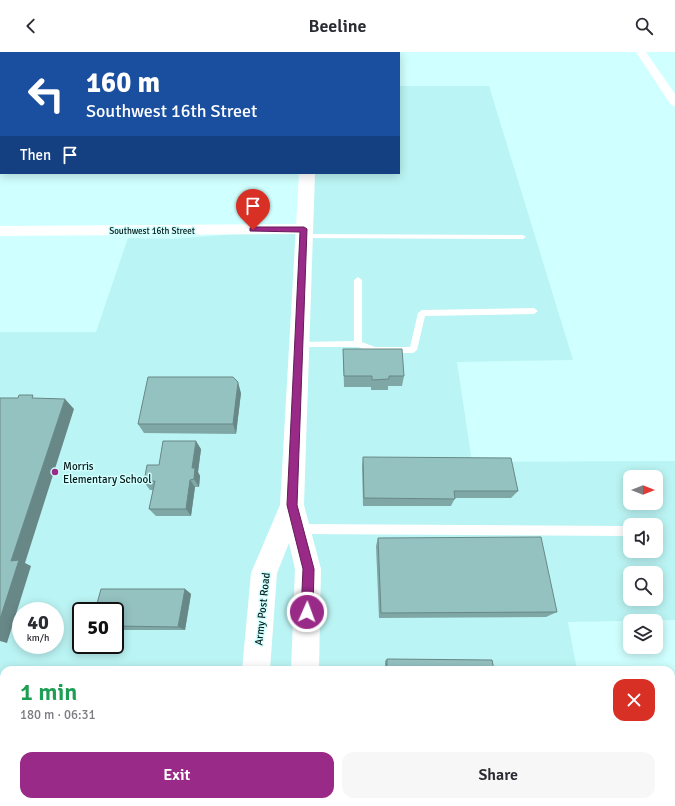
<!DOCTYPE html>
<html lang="en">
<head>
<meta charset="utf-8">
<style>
	body { margin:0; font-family:Signika,sans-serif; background:#f7f7f7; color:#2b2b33; height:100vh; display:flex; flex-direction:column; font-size:15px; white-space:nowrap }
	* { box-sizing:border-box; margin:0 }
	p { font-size:13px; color:#7c7c81 }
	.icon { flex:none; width:22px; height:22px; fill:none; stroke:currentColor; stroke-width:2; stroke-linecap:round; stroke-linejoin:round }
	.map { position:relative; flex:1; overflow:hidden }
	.details { position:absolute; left:0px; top:614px; width:675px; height:140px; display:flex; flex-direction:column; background:#fff; border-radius:12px 12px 0 0; box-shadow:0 2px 10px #0003 }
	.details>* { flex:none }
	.guide { position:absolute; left:0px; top:0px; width:400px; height:122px; box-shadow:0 2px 10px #0003; background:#1a4fa0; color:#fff; overflow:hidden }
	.needle { width:26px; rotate:90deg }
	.controls { position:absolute; left:623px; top:418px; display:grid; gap:8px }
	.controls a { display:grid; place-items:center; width:40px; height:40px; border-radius:8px; background:#fff; box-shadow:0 2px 10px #0003; font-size:20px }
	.speed { position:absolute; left:12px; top:550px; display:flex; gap:8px; font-size:20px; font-weight:700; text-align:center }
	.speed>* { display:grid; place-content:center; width:52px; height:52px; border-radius:50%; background:#fff; box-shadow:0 2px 10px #0003; line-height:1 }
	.speed small { font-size:10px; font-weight:400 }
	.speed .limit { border:2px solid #111; border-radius:6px; background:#fff; color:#111 }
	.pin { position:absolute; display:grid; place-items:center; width:34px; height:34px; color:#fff; margin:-41px -17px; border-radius:50% 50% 50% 0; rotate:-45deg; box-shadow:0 0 4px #0007 }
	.pin .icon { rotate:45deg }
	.me { position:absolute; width:44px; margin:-22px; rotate:2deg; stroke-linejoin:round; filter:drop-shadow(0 0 3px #0008) }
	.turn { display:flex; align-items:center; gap:14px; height:84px; padding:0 20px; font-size:18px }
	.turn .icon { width:52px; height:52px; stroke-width:2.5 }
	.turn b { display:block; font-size:28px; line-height:34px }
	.then { display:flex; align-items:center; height:38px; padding:0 20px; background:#0003; gap:8px; font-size:15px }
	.round { display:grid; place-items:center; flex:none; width:42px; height:42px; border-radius:12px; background:#f7f7f7 }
	.overview { display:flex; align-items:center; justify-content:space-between; height:68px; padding:0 20px }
	h1 { font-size:24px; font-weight:600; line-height:30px; color:#1e9e55 }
	.action { display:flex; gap:8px; margin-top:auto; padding:8px 20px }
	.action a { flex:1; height:46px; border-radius:12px; background:#9a2a88; color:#fff; font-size:16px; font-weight:600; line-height:46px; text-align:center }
	.action a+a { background:#f7f7f7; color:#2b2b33 }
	header { display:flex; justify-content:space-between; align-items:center; height:52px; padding:0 20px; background:#fff; font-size:18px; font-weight:600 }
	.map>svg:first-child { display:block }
	.built { fill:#bbf4f4; fill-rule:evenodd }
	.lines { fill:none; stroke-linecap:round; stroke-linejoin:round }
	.service { fill:#fff; fill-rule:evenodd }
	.minor { fill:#fff; fill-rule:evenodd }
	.secondary { fill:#fff; fill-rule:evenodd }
	.wall { fill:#7fa7a6 }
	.shaded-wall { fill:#688887 }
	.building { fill:#94c2c1; stroke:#688887 }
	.route { fill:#9a2a88; stroke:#641b58 }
	.poi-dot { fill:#9a2a88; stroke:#cffffe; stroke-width:1.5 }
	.labels { text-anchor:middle; stroke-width:3; stroke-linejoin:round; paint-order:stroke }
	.far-street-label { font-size:9px; fill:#061818; stroke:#cffffe }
	.poi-label { font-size:11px; fill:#061818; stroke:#cffffe; text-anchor:start }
	.street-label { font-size:11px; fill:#061818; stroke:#cffffe }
</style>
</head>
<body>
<header><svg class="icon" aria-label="back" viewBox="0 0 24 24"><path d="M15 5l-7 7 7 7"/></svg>Beeline<svg class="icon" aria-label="search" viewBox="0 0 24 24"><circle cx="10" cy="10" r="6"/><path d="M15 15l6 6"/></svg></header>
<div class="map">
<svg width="675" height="754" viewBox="0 0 675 754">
	<rect width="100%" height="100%" fill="#cffffe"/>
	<!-- built -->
	<path class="built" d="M399 34H489L573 308 457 310 472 410 675 409V568L568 570 577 618H4V750H605L606 754H0V280H96L128 186 172 187 303 177 307 121H399ZM630 425H656V451H630ZM630 473H656V499H630ZM630 521H656V547H630ZM21 559H55V593H21ZM81 559H115V593H81Z"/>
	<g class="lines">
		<!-- service -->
		<g class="service">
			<polygon points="301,182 523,183 526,185 523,187 303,186 300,184"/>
			<polygon points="358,225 362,228 362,290 375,295 410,295 418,261 422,258 534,256 538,259 534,262 425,264 417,298 413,301 375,301 358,295 296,295 295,293 299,290 354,289 354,228"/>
			<polygon points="300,472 624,474 628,476 629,479 628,482 624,484 300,482 296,480 295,477 296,474"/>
			<polygon points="352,750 366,750 367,754 353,754"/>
			<rect x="461" y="750" width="14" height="4"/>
		</g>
		<!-- minor -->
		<g class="minor">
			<polygon points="636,0 646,0 675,42 675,54 671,53"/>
			<rect x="0" y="39" width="1" height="6"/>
			<polygon points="303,172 308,174 310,177 308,180 303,182 0,184 0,174"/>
		</g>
		<!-- secondary -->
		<g class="secondary">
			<polygon points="299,121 315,121 304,453 321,517 319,618 291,618 295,517 289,491 277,521 270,618 242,618 251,521 280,453"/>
			<rect x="229" y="750" width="32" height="4"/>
			<rect x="286" y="750" width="32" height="4"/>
		</g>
	</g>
	<!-- wall -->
	<g class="wall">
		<polygon points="343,297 404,324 402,334 388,334 388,338 371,338 371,335 344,335"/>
		<polygon points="241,341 236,382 144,381 138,372"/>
		<polygon points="201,397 198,420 200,424 199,435 195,435 191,464 156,464 149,457 153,438 150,438 144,430 159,413"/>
		<polygon points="363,405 518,439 511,446 455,446 451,454 363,454 362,414"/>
		<polygon points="378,486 557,560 546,565 379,566 376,494"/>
		<polygon points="185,537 191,542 185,578 115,578 115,559"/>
		<polygon points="387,607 494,618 385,618 385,609"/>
		<polygon points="391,750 439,750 440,754 391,754"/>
	</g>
	<!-- shaded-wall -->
	<g class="shaded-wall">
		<polygon points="238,330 241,341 236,382 233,372"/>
		<polygon points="65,347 74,357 25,511 31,514 7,591 0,589 0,567 11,509"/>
		<polygon points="196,389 201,397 198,420 200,424 199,435 194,427 192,416"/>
		<polygon points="190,428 195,435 191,464 186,457"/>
		<polygon points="185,537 191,542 185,578 178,575"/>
		<polygon points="132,750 144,750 143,754 131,754"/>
	</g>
	<!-- building -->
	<g class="building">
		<polygon points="343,297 402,297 404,324 389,324 389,327 372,328 372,324 344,324"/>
		<polygon points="148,325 233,325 238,330 233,372 138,372"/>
		<polygon points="19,343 33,343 32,346 65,347 11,509 19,508 0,567 0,346 18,346"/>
		<polygon points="163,389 196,389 192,416 195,416 194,427 190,428 186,457 149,457 155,429 144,430 147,413 159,413"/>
		<polygon points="363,405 511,406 518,439 454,439 455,447 364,446"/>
		<polygon points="541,485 557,560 381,561 378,486"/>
		<polygon points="101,537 185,537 178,575 115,574 115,559 95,559"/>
		<polygon points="387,607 492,608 494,618 387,618"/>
		<polygon points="33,750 132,750 131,754 32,754"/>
		<polygon points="393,750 439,750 440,754 393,754"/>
	</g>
	<!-- route -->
	<polygon class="route" points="253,175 304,175 307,177 297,453 314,517 313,560 311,564 307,566 303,564 301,560 303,517 287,453 300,180 250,179 250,176"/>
	<!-- markers -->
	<circle class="poi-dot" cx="55" cy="420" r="4"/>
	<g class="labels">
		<!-- far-street labels -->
		<g class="far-street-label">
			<text x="152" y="182">Southwest 16th Street</text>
		</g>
		<!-- poi labels -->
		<g class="poi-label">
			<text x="63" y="418">Morris<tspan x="63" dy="13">Elementary School</tspan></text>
		</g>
		<!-- street labels -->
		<g class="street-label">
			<text transform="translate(262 557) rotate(-84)" y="4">Army Post Road</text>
		</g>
	</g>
</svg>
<div class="controls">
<a><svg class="needle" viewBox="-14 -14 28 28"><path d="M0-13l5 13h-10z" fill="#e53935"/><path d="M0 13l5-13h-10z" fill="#7c7c81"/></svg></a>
<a><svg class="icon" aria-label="sound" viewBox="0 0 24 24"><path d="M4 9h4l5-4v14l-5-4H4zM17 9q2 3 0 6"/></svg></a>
<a><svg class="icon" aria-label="search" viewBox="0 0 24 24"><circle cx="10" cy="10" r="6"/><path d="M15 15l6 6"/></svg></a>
<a><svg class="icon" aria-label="layers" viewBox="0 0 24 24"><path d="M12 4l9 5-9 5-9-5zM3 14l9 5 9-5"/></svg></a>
</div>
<div class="speed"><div>40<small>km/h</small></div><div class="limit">50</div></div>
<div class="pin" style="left:253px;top:178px;background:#d93025"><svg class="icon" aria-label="arrive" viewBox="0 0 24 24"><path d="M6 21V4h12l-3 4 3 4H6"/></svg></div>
<svg class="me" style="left:307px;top:560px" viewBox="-20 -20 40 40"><circle r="17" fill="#9a2a88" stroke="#fff" stroke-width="3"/><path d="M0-11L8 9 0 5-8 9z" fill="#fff"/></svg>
<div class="guide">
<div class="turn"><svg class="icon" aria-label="left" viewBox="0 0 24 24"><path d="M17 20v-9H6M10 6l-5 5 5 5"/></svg><div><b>160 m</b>Southwest 16th Street</div></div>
<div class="then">Then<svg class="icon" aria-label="arrive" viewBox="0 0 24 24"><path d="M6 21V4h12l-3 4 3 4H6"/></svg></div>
</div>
<section class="details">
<div class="overview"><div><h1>1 min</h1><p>180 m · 06:31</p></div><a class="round" style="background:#d93025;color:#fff"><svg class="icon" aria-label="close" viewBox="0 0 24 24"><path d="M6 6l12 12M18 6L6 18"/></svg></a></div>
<div class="action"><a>Exit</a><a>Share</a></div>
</section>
</div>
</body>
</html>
